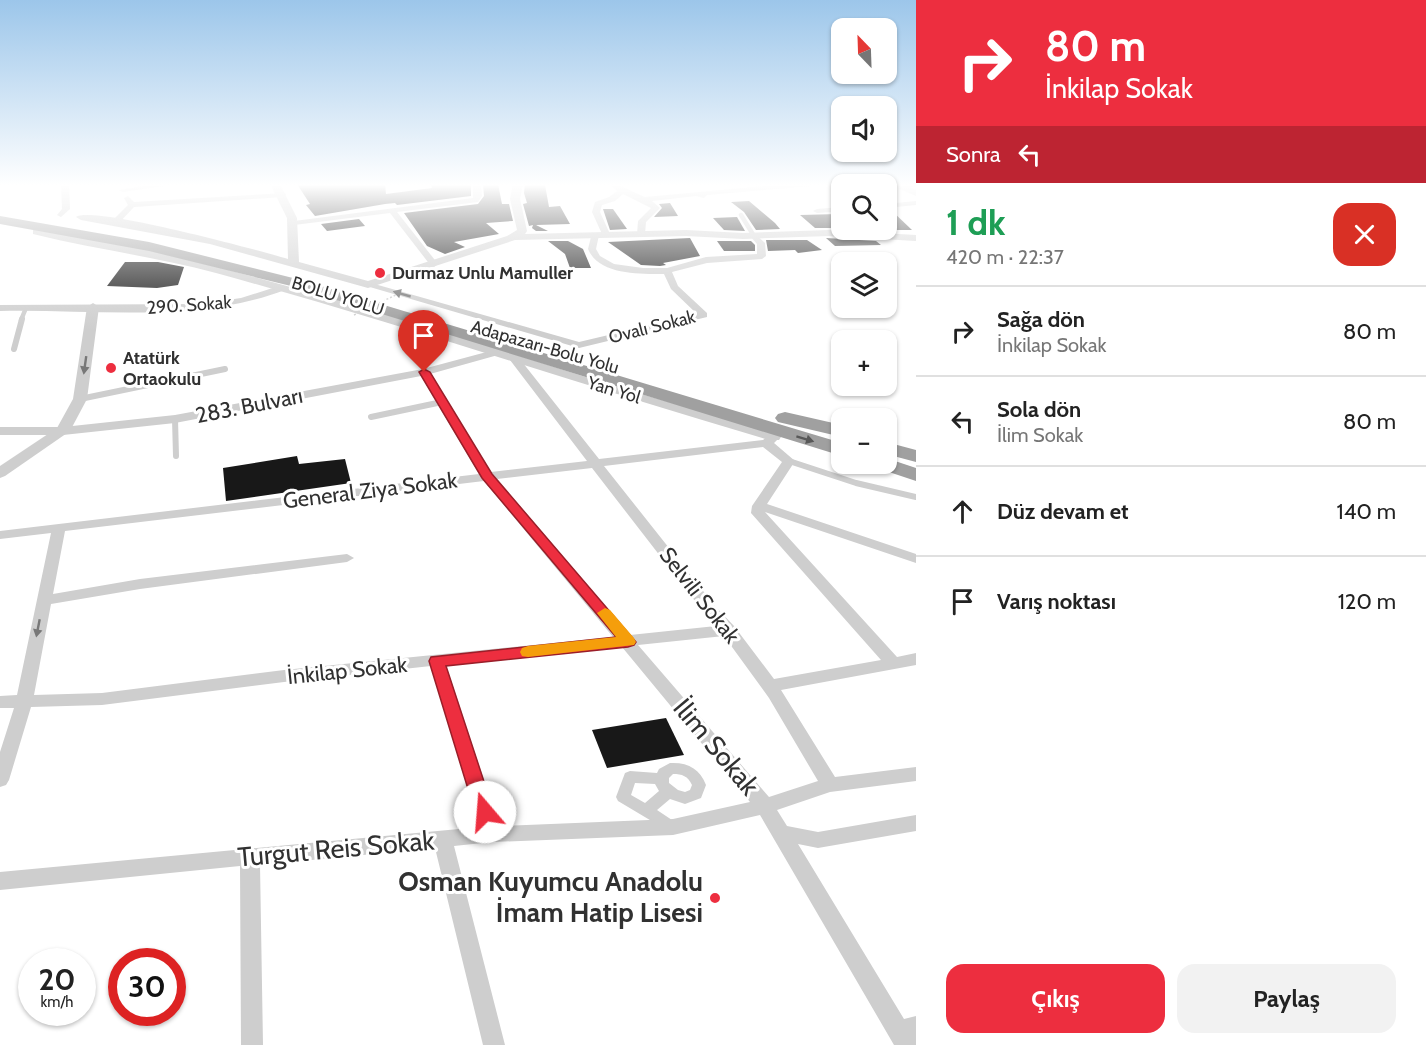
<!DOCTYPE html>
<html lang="tr">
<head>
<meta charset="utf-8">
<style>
	body { margin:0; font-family:Cabin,sans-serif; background:#f2f2f2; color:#222; height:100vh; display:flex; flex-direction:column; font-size:22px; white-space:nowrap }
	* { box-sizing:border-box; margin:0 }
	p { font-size:20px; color:#767676 }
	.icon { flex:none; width:33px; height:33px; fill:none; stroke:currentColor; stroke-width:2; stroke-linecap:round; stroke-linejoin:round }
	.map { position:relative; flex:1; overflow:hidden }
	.sheet { display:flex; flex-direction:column; background:#fff; width:510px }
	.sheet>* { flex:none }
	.guide { background:#ed2e3f; color:#fff; overflow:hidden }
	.needle { width:39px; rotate:337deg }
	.controls { position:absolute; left:831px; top:18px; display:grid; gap:12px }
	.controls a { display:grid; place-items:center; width:66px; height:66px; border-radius:12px; background:#fff; box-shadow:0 2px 4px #0004; font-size:30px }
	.speed { position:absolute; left:18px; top:948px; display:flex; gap:12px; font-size:30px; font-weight:700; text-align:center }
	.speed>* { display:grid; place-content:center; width:78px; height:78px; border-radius:50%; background:#fff; box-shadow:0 2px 4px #0004; line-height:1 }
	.speed small { font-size:15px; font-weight:400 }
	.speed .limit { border:9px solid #d22; background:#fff; color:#111 }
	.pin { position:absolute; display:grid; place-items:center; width:51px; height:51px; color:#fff; margin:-62px -26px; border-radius:50% 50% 50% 0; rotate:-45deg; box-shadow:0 0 6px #0007 }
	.pin .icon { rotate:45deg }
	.me { position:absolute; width:66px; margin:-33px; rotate:342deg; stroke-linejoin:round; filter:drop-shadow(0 0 4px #0008) }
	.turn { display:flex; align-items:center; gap:21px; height:126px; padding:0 30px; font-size:27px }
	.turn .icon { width:78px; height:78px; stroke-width:2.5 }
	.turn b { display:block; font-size:42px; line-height:51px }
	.then { display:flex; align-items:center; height:57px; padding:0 30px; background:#0003; gap:12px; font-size:22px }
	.round { display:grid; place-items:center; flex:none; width:63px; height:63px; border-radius:18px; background:#f2f2f2 }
	.headline { display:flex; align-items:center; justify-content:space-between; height:102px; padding:0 30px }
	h1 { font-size:36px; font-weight:700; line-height:45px; color:#1e9e55 }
	.primary-button { display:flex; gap:12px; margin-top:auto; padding:12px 30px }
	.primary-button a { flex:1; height:69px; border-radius:18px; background:#ed2e3f; color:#fff; font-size:24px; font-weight:700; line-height:69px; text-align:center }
	.primary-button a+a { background:#f2f2f2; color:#222 }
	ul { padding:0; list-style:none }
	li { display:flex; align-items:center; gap:18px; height:90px; padding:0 30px; border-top:2px solid #e0e0e0 }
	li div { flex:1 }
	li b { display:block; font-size:22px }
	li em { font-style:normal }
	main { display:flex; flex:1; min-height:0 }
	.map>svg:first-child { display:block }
	.building { fill:#181818 }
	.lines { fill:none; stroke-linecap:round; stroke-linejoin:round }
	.service-far1 { stroke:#cecece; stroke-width:4.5 }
	.service { stroke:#cecece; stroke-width:6 }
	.pedestrian { fill:#cecece; fill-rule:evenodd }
	.minor { fill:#cecece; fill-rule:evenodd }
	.tertiary { fill:#cecece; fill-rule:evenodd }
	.trunk { fill:#a0a0a0; fill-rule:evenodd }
	.path-bridge { stroke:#cecece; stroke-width:1.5; stroke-dasharray:2 2; stroke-linecap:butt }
	.oneway { fill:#787878 }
	.oneway2 { fill:#585858 }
	.route { fill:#ed2e3f; stroke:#9a1e29; stroke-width:1.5 }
	.slow { fill:#f59e0b }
	.poi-dot { fill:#ed2e3f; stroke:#fff; stroke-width:2 }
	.labels { text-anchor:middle; stroke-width:6; stroke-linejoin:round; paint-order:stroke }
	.far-poi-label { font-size:18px; font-weight:bold; fill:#313131; stroke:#fff; text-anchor:start }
	.far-street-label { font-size:18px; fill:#313131; stroke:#fff }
	.street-label { font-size:22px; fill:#313131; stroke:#fff }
	.near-street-label { font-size:27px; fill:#313131; stroke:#fff }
	.near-poi-label { font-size:27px; font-weight:bold; fill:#313131; stroke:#fff; text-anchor:end }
</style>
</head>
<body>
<main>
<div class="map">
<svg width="916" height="1045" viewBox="0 0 916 1045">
	<rect width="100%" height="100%" fill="#fff"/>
	<!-- building -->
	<g class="building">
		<polygon points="297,184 385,184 386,194 432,188 431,184 471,184 471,196 397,205 395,203 385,204 315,216 306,205 310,204"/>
		<polygon points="483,184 498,184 502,204 509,204 513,221 486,223 499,234 454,242 465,247 445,254 427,246 404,213 478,204 484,196"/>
		<polygon points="525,184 545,185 549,207 560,206 570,224 536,225 548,231 536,231 532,228 533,225 529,226 523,204 527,203 524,193"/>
		<polygon points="749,201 775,223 780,229 756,230 744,212 731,202"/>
		<polygon points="670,203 678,216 654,217 662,208 659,204"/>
		<polygon points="603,209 613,209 627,229 610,230"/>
		<polygon points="886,210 891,210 912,230 897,230 886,219"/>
		<polygon points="838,214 842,217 842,228 815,228 800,215"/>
		<polygon points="737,217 745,231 724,230 713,218"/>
		<polygon points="359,219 365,226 327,231 321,224"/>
		<polygon points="690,238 700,256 663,263 666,265 660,266 641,265 608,242"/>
		<polygon points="826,238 876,241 881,245 835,246"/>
		<polygon points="766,240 807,240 822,250 798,253 795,250 768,251"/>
		<polygon points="548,241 568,241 583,249 591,268 570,268 565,254"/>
		<polygon points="717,241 751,241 755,245 755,251 724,251"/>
		<polygon points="125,262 158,262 184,267 178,285 157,288 107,286"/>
		<polygon points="297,456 299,464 345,459 351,483 226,501 223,468"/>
		<polygon points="666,718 684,755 607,768 592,730"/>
	</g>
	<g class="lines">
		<!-- service-far1 -->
		<g class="service-far1">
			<polyline points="741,215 754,236"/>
			<polyline points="21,320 26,308"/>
		</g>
		<!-- service -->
		<g class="service">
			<polyline points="14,349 22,319"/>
			<polyline points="80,399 225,369"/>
			<polyline points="371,417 442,402"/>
			<polyline points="175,419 176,456"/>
			<polyline points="789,461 856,483 916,497"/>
		</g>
		<!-- pedestrian -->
		<path class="pedestrian" d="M670 763C688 762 700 769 706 785L701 798 685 804 670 799 657 810 675 822 677 826 675 830 670 832 618 801 616 797 625 773 630 771 657 773 659 769ZM673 774C682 774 688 776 692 785L690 790 685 792 678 790 669 783V778ZM635 783 655 784 659 791 645 803 631 795Z"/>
		<!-- minor -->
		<g class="minor">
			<polygon points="61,184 69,184 70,209 61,217 57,215 62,209"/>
			<polygon points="155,184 177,184 123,192 119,190"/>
			<polygon points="473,184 481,184 482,196 478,202 397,212 438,264 434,267 431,266 390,213 294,225 290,223 294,221 473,198"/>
			<path d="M610 184C621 184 634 193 645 197L787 184H816L812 186 707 195 704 198 696 196 652 201 660 208 646 222 645 234 641 237 637 234 638 221 651 208 623 194 615 201 602 205 600 212 610 234 606 237 602 234 592 212 595 202 609 197 617 191Z"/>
			<polygon points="908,184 916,184 916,186 903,190 899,188"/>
			<polygon points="285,193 286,195 282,197 134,207 118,224 111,222 128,205 124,198 128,196 134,202"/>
			<polygon points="916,201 916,205 886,208 886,204"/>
			<polygon points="842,207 842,211 817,213 813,211 817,209"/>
			<path d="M592 233 599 235 596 249 600 256 614 264 643 268H667L706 257 757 254V244L750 236 754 233 765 243 766 256 762 259 707 263 672 272 678 286 707 313V317L579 348 363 285 371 283 579 342 697 314 671 289 664 274C639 274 599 275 588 249Z"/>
			<path d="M282 285 287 288 285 290C195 324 94 309 0 311V305L200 304 241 298Z"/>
			<path d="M494 350 499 353 498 355 430 374 491 472 587 461 510 360 515 357 519 358 599 459 763 440 770 434H778L780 437 774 443 795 461 767 504 916 554V563L765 512 897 657 916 653V665L781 690 835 777 916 767V781L830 792 777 810 787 826 818 832 916 815V831L818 848 798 844 904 1019 916 1016V1045H894L760 815 673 835 492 842 454 846 505 1045H483L435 848 260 865 263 1045H241L240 866 0 890V872L480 827 431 666 284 682 102 705 31 707 9 780 6 785 0 787V752L14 708H0V696L17 695 51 533 0 539V531L479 474 421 376 175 423 63 435H0V427H63L175 415 423 369ZM763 447 782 462 752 506 751 513 881 660 774 679 734 626 715 606 604 466ZM592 468 705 614 716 626 630 635 497 479ZM484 481 613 637 284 670 102 693 34 695 51 604 140 589 347 562 354 558 347 554 140 579 53 594 65 531ZM724 636 769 698 818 781 769 797 638 645ZM622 647 750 802 673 819 499 826 446 665Z"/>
		</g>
		<!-- tertiary -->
		<g class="tertiary">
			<path d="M270 184H280L297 218 299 262 368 281 507 236 517 230 510 199 513 184H523L520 199 527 231 525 234 686 230 743 233 829 230 916 235V241L829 236 743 239 686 236 515 240 368 288 210 244 81 220 76 217C92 205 261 251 288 259L287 218Z"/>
			<polygon points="888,184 901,184 916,190 916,196"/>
			<path d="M37 229 139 248 221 268 385 313 617 387 779 434 781 437 779 440H769C584 386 402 324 216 273 156 257 94 249 33 234V230Z"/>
			<polygon points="93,303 99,307 87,399 70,431 5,476 0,478 0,466 57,428 73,399 87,307"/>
		</g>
		<!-- trunk -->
		<g class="trunk">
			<polygon points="0,216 149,242 301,280 842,443 842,456 291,286 149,251 0,224"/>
			<polygon points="785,412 842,425 842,437 778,422 775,418 778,414"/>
			<polygon points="886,442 916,450 916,462 886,454"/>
			<polygon points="886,458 916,468 916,481 877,468 874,464 886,464"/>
		</g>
		<!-- path-bridge -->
		<polyline class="path-bridge" points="354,315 402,292"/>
	</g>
	<!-- one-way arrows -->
	<defs><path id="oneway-solid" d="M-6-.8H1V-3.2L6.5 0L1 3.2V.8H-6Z" transform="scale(1.5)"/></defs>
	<g class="oneway">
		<use href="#oneway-solid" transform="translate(402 294) rotate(-164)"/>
		<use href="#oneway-solid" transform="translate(85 365) rotate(98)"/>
		<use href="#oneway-solid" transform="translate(38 628) rotate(101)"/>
	</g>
	<use class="oneway2" href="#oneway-solid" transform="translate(805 439) rotate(17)"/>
	<!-- sky -->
	<linearGradient id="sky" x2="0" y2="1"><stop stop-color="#9cc6ea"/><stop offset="0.56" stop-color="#fff"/><stop offset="1" stop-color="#fff" stop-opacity="0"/></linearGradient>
	<rect width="916" height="330" fill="url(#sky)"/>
	<!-- route -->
	<polygon class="route" points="424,369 430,372 492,474 636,642 634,645 628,647 446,666 494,812 491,818 485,820 478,818 475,812 429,661 431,657 616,637 482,478 419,372"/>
	<!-- slow -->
	<polygon class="slow" points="605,608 610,610 634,638 636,642 634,645 528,657 522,656 520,652 522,648 528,646 616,637 597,613"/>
	<!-- markers -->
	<g class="poi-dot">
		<circle cx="380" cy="273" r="6"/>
		<circle cx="111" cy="368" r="6"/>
		<circle cx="715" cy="898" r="6"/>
	</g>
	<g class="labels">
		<!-- far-poi labels -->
		<g class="far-poi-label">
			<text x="392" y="279">Durmaz Unlu Mamuller</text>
			<text x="123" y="364">Atatürk<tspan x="123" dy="21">Ortaokulu</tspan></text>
		</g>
		<!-- far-street labels -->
		<g class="far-street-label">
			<text transform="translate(338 296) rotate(17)" y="6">BOLU YOLU</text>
			<text transform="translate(189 305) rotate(-4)" y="6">290. Sokak</text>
			<text transform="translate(652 327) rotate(-14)" y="6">Ovalı Sokak</text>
			<text transform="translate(545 347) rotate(16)" y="6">Adapazarı-Bolu Yolu</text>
			<text transform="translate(614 390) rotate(17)" y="6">Yan Yol</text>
		</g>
		<!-- street labels -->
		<g class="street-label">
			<text transform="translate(249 405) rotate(-11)" y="8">283. Bulvarı</text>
			<text transform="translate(370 490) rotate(-7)" y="8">General Ziya Sokak</text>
			<text transform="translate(700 595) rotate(52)" y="8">Selvili Sokak</text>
			<text transform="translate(347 670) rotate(-6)" y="8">İnkilap Sokak</text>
		</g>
		<!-- near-street labels -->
		<g class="near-street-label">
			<text transform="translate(716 747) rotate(50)" y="9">İlim Sokak</text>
			<text transform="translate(336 849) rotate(-5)" y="9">Turgut Reis Sokak</text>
		</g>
		<!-- near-poi labels -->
		<g class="near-poi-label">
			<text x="703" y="891">Osman Kuyumcu Anadolu<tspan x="703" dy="31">İmam Hatip Lisesi</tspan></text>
		</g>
	</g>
</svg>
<div class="controls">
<a><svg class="needle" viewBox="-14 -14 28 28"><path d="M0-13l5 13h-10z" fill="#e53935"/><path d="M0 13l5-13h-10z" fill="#767676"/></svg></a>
<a><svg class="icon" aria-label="sound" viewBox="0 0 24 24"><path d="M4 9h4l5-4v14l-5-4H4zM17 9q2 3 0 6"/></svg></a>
<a><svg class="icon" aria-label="search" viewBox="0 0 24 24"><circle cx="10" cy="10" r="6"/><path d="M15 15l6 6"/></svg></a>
<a><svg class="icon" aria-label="layers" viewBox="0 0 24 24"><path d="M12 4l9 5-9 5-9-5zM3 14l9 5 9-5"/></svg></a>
<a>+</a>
<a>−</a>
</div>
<div class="speed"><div>20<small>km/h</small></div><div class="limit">30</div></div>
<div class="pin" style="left:424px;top:372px;background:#d93025"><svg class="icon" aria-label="arrive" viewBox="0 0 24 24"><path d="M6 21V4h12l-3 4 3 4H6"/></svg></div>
<svg class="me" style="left:485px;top:812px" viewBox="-20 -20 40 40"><circle r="19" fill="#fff"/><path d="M0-13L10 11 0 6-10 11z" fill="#ed2e3f"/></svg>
</div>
<section class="sheet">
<div class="guide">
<div class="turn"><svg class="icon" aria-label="right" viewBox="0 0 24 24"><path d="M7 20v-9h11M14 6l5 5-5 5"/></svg><div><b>80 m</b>İnkilap Sokak</div></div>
<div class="then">Sonra<svg class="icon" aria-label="left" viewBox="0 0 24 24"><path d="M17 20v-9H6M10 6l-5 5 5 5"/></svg></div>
</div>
<div class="headline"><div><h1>1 dk</h1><p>420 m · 22:37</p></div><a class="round" style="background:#d93025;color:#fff"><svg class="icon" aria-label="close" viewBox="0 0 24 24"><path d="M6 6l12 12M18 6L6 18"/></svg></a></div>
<ul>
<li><svg class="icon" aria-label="right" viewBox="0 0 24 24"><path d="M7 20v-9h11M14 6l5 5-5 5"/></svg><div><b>Sağa dön</b><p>İnkilap Sokak</p></div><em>80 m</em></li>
<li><svg class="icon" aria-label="left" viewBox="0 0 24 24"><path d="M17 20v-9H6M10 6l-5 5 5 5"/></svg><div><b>Sola dön</b><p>İlim Sokak</p></div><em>80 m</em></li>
<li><svg class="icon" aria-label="ahead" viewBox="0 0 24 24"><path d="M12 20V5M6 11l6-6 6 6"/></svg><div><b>Düz devam et</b></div><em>140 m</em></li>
<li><svg class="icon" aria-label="arrive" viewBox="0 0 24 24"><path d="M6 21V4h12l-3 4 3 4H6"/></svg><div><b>Varış noktası</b></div><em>120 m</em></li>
</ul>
<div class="primary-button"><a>Çıkış</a><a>Paylaş</a></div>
</section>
</main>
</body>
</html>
